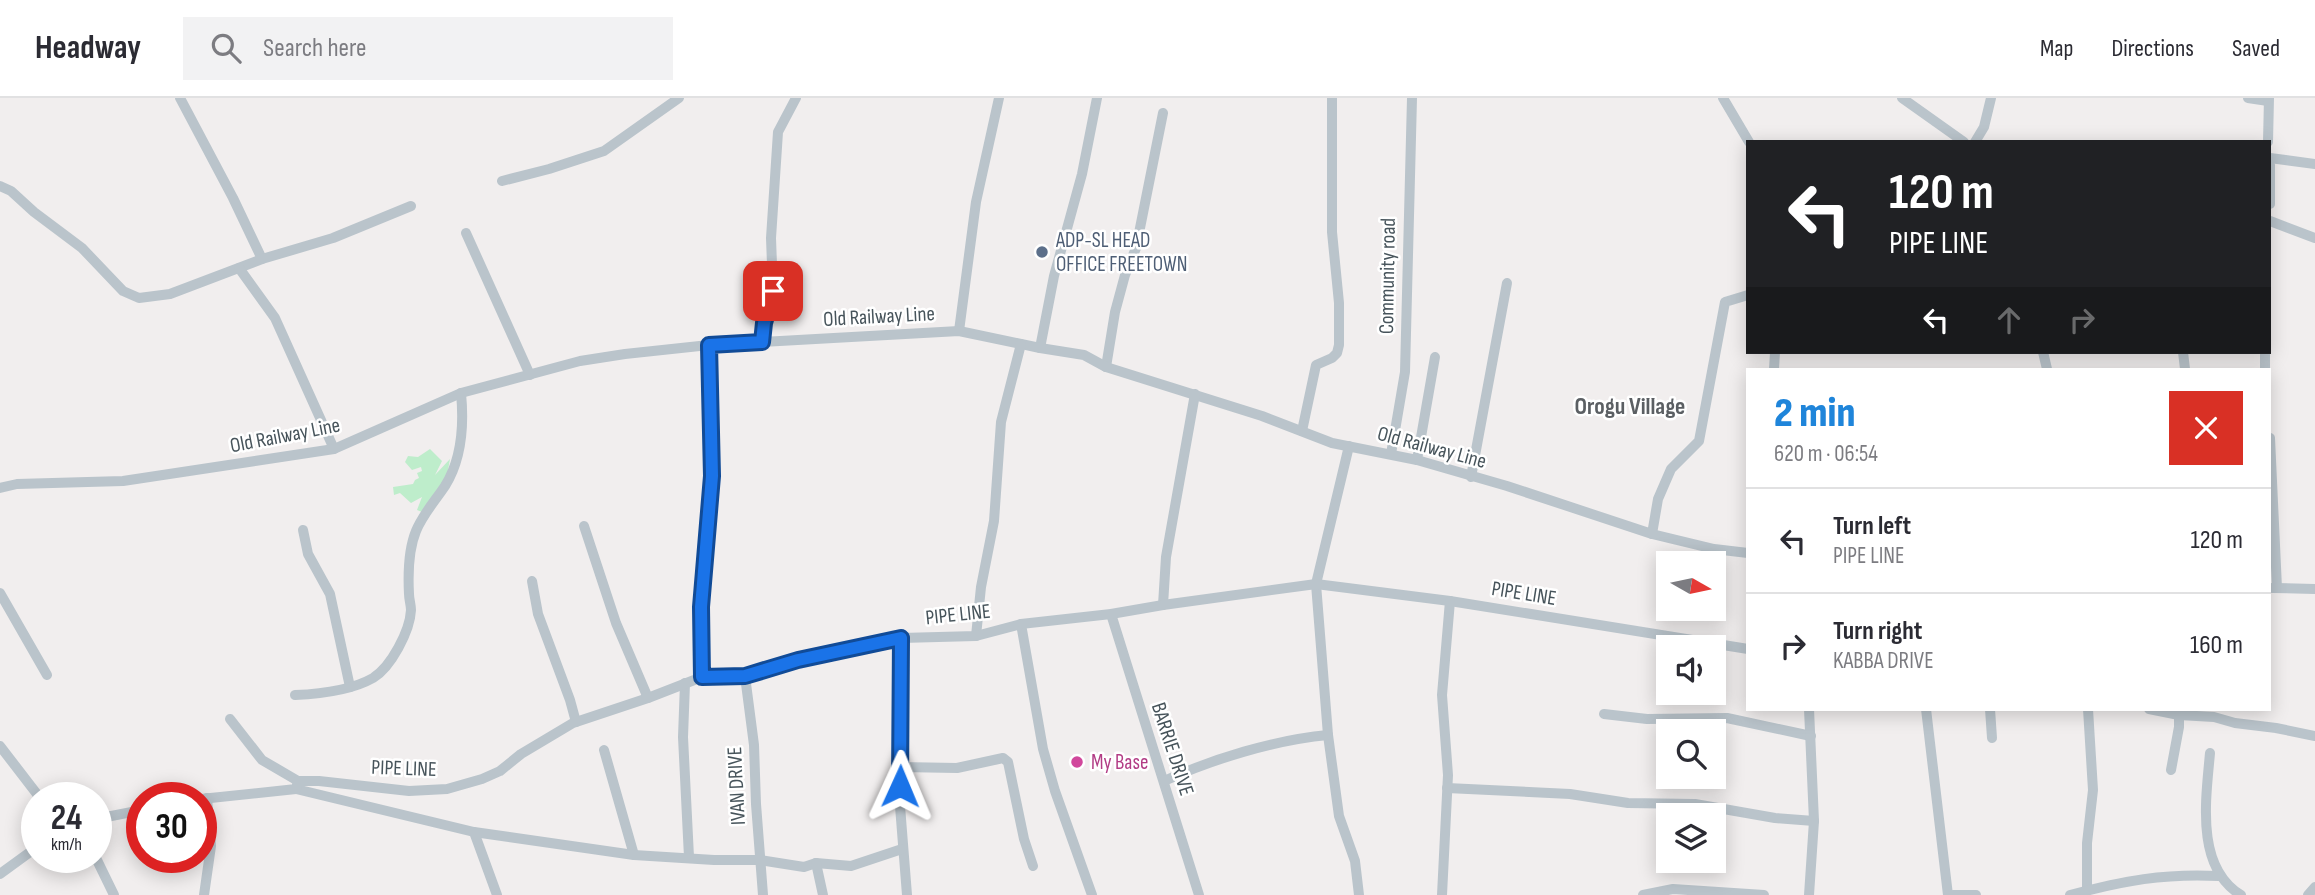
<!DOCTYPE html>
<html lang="en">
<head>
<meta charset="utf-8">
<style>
	body { margin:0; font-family:"Sofia Sans Condensed",sans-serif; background:#f2f2f3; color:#2b2b33; height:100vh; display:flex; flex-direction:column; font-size:26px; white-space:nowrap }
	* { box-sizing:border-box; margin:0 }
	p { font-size:23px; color:#7c7c81 }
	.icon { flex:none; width:38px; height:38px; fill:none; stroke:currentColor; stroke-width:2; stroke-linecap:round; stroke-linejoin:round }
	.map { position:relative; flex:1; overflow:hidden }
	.side { position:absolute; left:1746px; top:270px; width:525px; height:343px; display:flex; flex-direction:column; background:#fff; border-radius:0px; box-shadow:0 4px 18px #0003 }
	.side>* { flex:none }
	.guide { position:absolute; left:1746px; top:42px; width:525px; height:214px; border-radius:0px; box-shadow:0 4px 18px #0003; background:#202124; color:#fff; overflow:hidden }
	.needle { width:46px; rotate:99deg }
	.fabs { position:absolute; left:1656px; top:453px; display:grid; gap:14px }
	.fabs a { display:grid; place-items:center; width:70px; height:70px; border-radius:0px; background:#fff; box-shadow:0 4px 18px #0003; font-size:35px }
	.speed { position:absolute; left:21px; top:684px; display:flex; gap:14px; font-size:35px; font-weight:700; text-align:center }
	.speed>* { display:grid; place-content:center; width:91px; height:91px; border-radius:50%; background:#fff; box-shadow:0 4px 18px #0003; line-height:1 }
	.speed small { font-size:18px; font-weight:400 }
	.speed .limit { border:10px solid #d22; background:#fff; color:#111 }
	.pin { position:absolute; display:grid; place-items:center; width:60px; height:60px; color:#fff; margin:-30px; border-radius:14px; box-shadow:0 4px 10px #0006 }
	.me { position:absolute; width:77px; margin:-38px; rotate:1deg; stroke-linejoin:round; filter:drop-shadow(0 0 5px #0008) }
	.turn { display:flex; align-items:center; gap:24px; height:147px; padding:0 28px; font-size:32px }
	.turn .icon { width:91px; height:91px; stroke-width:2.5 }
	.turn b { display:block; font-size:49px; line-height:60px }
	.lanes { display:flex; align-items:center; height:66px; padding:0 28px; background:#0003; justify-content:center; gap:35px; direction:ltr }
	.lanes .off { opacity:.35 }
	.round { display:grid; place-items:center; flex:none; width:74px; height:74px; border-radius:0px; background:#f2f2f3 }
	.headline { display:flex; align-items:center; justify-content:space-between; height:119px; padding:0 28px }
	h1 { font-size:42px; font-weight:800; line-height:52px; color:#1f85da }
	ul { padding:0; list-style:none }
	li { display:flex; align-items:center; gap:21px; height:105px; padding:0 28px; border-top:2px solid #e1e1e2 }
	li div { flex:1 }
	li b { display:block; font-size:26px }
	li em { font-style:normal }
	header { display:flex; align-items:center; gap:42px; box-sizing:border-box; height:98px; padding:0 35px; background:#fff; border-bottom:2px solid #e1e1e2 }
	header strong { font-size:33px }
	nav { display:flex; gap:38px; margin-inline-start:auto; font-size:24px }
	.search { width:490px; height:63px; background:#f2f2f3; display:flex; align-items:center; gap:18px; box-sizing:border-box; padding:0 24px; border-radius:0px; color:#7c7c81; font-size:26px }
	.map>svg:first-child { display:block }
	.green { fill:#beedcb }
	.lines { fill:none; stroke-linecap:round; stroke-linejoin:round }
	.minor { stroke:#bac4cb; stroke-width:10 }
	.route-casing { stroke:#114b97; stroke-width:18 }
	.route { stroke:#1a73e8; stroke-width:12 }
	.service-dot { fill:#5c6f8a; stroke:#fff; stroke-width:2.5 }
	.hotel-dot { fill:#d1479c; stroke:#fff; stroke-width:2.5 }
	.labels { text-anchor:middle; stroke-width:5; stroke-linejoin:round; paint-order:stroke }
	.service-label { font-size:21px; fill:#4e5e75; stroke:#fff; text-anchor:start }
	.street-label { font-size:21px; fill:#47545b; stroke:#fff }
	.hotel-label { font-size:21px; fill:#b23c85; stroke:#fff; text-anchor:start }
	.quarter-label { font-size:24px; font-weight:bold; fill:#5b5f63; stroke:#fff }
</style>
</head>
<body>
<header>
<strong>Headway</strong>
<div class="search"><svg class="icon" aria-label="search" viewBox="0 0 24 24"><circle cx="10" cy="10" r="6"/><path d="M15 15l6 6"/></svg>Search here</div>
<nav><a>Map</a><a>Directions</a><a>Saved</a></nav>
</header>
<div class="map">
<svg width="2315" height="797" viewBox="0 0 2315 797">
	<rect width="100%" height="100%" fill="#f1eeee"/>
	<!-- green -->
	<polygon class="green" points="430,351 442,363 435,377 450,361 446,383 422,414 417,412 422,399 411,405 400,395 394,397 393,389 413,386 415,382 419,380 417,375 422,373 421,369 412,372 405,364 408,358 418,359"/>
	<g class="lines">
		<!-- minor -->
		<g class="minor">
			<polyline points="180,0 233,100 262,161"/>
			<polyline points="1723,0 1749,44"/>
			<polyline points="1902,0 1964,44"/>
			<polyline points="2248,0 2268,3"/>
			<polyline points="1975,44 1984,29 1991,0"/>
			<polyline points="2268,44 2269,0"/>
			<polyline points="2270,60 2315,66"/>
			<polyline points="2270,67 2270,106"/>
			<polyline points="502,83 549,71 604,53 679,0"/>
			<polyline points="0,88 11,93 34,114 82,150 123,193 139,200 170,196 262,161 333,140 411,108"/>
			<polyline points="2270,123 2315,140"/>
			<polyline points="466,135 530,277"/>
			<polyline points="239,170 275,220 334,351"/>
			<polyline points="959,233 976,104 999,0"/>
			<polyline points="762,244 764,225 773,193 771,140 778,34 796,0"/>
			<polyline points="1040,250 1054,178 1082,76 1097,0"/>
			<polyline points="2043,254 2047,271"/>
			<polyline points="2183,254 2185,271"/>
			<polyline points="1106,269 1115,214 1125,177 1136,150 1163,15"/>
			<polyline points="1774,271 1775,254"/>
			<polyline points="2265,271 2265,254"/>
			<polyline points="1302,333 1316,267 1332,260 1337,255 1339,247 1339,205 1332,134 1332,0"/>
			<polyline points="2270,340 2277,490"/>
			<polyline points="1349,348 1316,486 1328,637 1339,718 1355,763 1359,797"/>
			<polyline points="1391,356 1405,274 1412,0"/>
			<polyline points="1417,362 1435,259"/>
			<polyline points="1471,379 1507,185"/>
			<polyline points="0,390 17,386 123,383 334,351 461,295 580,263 625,256 709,247 959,233 1040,250 1084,257 1106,269 1262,318 1332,345 1417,362 1507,388 1652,436 1714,451 1748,455"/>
			<polyline points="584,428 616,525 648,600"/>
			<polyline points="303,432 308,456 330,496 350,589"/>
			<polyline points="1652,436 1658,401 1671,371 1699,343 1725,204 1748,197"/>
			<polyline points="532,483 538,516 570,602 576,624"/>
			<polyline points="2272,490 2315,491"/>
			<polyline points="0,495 47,577"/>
			<polyline points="1163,507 1166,459 1195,296"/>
			<polyline points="1111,516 1199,797"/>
			<polyline points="1021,526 1043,651 1055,693 1092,797"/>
			<polyline points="976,538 981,489 994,423 1001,324 1021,246"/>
			<polyline points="901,540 900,708 907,797"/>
			<polyline points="745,578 754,647 756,706 763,797"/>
			<polyline points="702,579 701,509 712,378 709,247"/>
			<polyline points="685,585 683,639 689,759"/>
			<path d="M295 597C319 596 352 592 373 580 391 569 410 533 411 512 411 507 409 501 409 496 408 477 409 450 416 433 423 416 435 403 445 388 462 361 464 326 461 295"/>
			<polyline points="1926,611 1948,797"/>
			<polyline points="1990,611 1992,640"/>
			<polyline points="2149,611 2179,617 2214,619 2235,625 2276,630 2315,638"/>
			<polyline points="1604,616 1647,621 1727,620 1811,638"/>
			<polyline points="230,621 262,662 298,683"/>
			<polyline points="0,648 40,700"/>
			<polyline points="604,652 634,757"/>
			<path d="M2210 655C2206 701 2195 769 2241 797"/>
			<polyline points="900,669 957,670 1003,660 1008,664 1024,741 1033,768"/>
			<polyline points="2171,672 2179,629 2179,611"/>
			<path d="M1164 683C1213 661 1274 642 1328 637"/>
			<polyline points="1447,690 1570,696 1628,705 1695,706 1775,720 1814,723"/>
			<polyline points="296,691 474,734 634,757 714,762 760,762 804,769 816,765 851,768 902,751"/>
			<polyline points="201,701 296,691 298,683 319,683 409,693 447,691 482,681 500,673 521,656 573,625 648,600 702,579 745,578 798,562 901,540 976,538 1021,526 1111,516 1163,507 1316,486 1450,503 1748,551"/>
			<polyline points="96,721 142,712"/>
			<polyline points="474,734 497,797"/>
			<polyline points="96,760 114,797"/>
			<polyline points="816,765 823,797"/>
			<polyline points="0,776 37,749"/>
			<polyline points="2087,793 2087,745 2093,692 2088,611"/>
			<polyline points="204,797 211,748 207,700"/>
			<polyline points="1442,797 1448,677 1442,597 1450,503"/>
			<polyline points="1643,797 1673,791 1764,797"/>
			<polyline points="1809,797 1814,723 1809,611"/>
			<polyline points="1953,797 1976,797"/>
			<path d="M2070 797C2123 783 2164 775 2219 778"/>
			<polyline points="2308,797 2315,789"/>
		</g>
	</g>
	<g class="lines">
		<!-- route casing -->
		<g class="route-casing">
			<polyline id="route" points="773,193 764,225 762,244 709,247 712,378 701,509 702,579 745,578 798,562 901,540 900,688"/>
		</g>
		<!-- route -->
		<use href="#route" class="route"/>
	</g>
	<!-- markers -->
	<circle class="service-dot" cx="1042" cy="154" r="7"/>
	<circle class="hotel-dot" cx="1077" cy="664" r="7"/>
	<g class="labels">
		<!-- service labels -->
		<g class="service-label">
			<text x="1056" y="149">ADP-SL HEAD<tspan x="1056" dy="24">OFFICE FREETOWN</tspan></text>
		</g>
		<!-- street labels -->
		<g class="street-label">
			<text transform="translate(1387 178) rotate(-89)" y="7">Community road</text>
			<text transform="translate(879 218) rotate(-3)" y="7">Old Railway Line</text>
			<text transform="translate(285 337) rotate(-11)" y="7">Old Railway Line</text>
			<text transform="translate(1432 349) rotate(15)" y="7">Old Railway Line</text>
			<text transform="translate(1524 495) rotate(9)" y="7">PIPE LINE</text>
			<text transform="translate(958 516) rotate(-6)" y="7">PIPE LINE</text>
			<text transform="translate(1173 651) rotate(72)" y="7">BARRIE DRIVE</text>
			<text transform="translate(404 670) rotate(2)" y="7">PIPE LINE</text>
			<text transform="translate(736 688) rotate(-93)" y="7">IVAN DRIVE</text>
		</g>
		<!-- hotel labels -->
		<g class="hotel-label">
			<text x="1091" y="671">My Base</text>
		</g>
		<!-- quarter labels -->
		<g class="quarter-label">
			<text x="1630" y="316">Orogu Village</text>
		</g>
	</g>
</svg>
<div class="fabs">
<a><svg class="needle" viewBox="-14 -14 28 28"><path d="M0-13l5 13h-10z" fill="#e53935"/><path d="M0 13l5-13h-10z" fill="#7c7c81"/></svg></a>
<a><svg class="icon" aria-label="sound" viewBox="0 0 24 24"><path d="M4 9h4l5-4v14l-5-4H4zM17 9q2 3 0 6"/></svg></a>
<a><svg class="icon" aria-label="search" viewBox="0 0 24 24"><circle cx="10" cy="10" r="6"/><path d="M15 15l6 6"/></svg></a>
<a><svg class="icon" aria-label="layers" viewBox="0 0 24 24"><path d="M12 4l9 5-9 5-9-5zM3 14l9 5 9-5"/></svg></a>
</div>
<div class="speed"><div>24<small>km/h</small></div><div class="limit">30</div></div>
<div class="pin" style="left:773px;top:193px;background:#d93025"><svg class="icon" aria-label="arrive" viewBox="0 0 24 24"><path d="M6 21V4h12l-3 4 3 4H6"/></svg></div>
<svg class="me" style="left:900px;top:688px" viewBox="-20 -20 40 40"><path d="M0-17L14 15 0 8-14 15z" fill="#1a73e8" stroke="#fff" stroke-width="4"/></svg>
<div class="guide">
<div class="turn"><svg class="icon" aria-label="left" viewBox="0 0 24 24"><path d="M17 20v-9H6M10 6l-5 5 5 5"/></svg><div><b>120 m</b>PIPE LINE</div></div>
<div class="lanes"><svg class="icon" aria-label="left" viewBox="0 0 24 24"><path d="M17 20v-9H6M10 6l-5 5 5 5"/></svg><svg class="icon off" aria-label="ahead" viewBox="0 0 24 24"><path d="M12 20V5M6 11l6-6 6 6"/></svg><svg class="icon off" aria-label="right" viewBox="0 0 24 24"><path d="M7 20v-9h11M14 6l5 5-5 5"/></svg></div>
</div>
<section class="side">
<div class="headline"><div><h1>2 min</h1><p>620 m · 06:54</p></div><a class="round" style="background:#d93025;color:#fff"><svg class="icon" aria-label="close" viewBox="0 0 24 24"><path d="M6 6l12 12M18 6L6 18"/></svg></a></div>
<ul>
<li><svg class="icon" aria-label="left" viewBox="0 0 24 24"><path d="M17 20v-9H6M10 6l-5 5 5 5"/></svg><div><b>Turn left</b><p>PIPE LINE</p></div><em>120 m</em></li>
<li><svg class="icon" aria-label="right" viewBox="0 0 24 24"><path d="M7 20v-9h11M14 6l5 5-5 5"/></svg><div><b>Turn right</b><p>KABBA DRIVE</p></div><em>160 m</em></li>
</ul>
</section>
</div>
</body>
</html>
